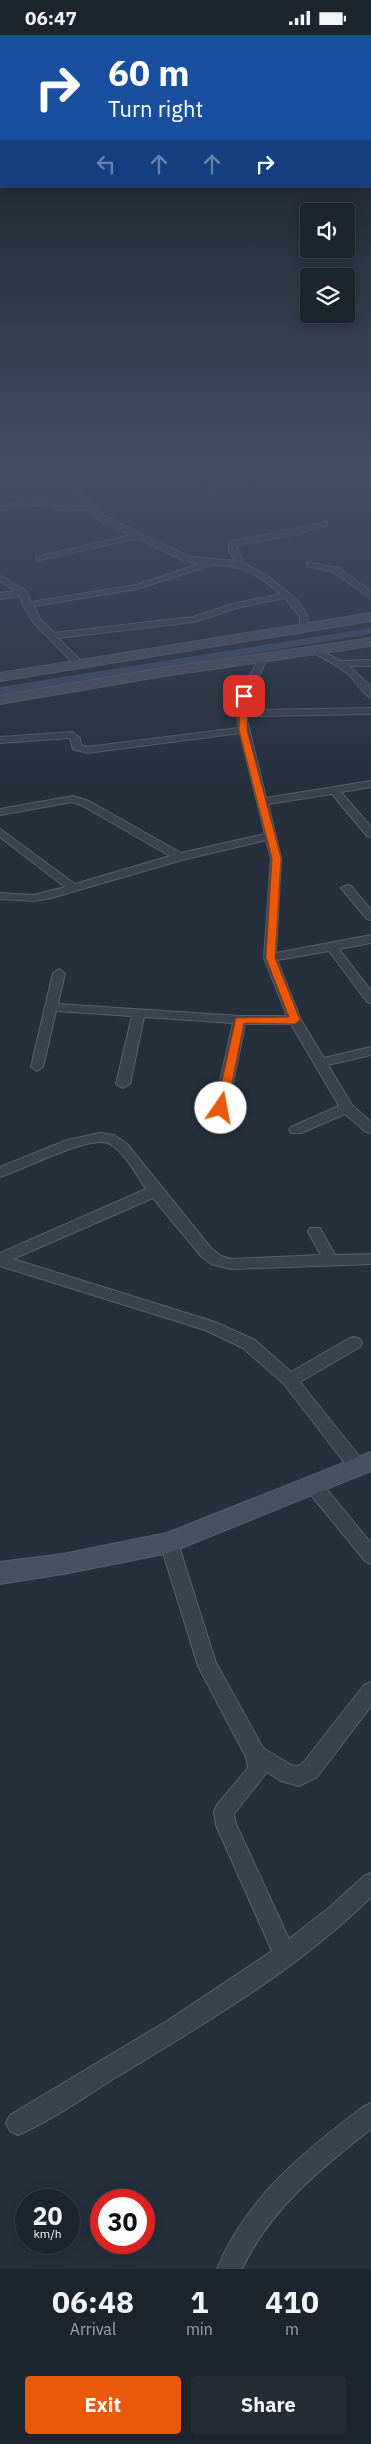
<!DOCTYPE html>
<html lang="en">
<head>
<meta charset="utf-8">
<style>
	body { margin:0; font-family:"IBM Plex Sans",sans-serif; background:#252c36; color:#f1f3f6; height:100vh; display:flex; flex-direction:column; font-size:19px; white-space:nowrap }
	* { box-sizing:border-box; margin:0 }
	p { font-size:16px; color:#a0a4aa }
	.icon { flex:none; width:28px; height:28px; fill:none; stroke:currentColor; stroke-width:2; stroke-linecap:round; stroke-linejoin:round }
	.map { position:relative; height:2234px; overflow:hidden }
	.drawer { display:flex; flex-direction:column; background:#1c242e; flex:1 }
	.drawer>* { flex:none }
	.hud { position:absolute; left:0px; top:0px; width:371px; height:152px; box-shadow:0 2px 12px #0003,0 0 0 1px #3a414a; background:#1a4fa0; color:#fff; overflow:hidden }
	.controls { position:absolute; left:300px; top:168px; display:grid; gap:10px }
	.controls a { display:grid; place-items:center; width:55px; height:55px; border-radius:5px; background:#1c242e; box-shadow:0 2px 12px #0003,0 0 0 1px #3a414a; font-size:25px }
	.speed { position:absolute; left:15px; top:2154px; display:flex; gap:10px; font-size:25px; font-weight:700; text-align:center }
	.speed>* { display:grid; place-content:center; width:65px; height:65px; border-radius:50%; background:#1c242e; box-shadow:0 2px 12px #0003,0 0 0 1px #3a414a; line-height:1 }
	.speed small { font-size:12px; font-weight:400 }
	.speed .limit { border:8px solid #d22; background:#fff; color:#111 }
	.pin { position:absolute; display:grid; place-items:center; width:42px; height:42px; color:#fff; margin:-21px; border-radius:10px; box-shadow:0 2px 8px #0006 }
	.me { position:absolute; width:55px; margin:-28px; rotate:12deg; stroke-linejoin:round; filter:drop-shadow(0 0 4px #0008) }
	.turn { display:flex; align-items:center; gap:18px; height:105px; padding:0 25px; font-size:22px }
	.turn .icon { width:65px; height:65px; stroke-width:2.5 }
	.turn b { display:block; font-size:35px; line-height:42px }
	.lanes { display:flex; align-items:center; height:48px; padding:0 25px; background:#0003; justify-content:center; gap:25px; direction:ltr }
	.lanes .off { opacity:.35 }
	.eta { display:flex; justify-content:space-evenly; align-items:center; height:85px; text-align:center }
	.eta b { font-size:30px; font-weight:800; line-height:35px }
	.action { display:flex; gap:10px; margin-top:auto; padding:10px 25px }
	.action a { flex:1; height:58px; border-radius:5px; background:#ea580c; color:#fff; font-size:20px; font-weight:800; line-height:58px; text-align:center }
	.action a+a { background:#252c36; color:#f1f3f6 }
	.status { display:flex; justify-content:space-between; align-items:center; height:35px; padding:0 25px; background:#1c242e; direction:ltr }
	.status svg { height:14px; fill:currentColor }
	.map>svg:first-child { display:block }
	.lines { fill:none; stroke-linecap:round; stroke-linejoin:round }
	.canal { fill:#3d4d64; fill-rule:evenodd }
	.street-casing { stroke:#58606b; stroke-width:2 }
	.secondary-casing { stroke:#58606b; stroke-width:2 }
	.street { fill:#3a424d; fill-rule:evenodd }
	.secondary { fill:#485160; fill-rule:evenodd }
	.route { fill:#ea580c; stroke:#983908 }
</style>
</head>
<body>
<div class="status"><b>06:47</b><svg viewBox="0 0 49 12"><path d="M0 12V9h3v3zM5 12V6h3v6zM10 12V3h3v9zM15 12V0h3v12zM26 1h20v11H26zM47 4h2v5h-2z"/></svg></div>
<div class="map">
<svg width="371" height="2234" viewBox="0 0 371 2234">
	<rect width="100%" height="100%" fill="#26303d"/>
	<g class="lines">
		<!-- canal -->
		<polygon class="canal" points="371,593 371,599 0,660 0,652"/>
		<!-- street casing -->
		<g class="street-casing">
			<g id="street">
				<path d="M65 438H73L84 461 103 480 190 522 235 526 229 516V507L327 487V491L289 501 236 510 244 528 269 542 298 566 308 582 307 594 300 596V582L285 563 237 573 194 587 58 603 84 629 76 631 33 587 23 570 20 561 0 564V558L15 556 0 546V540L26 556 31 567 136 550 199 529 184 526 137 503 36 526V522L131 500 97 484 88 475 64 476 40 470 0 475V471L40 466 64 472 84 471 73 457ZM211 530C242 529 257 539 281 559L232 569 193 582 54 598 40 584 34 571 137 554Z"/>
				<polygon points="121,438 130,438 143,446 136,448"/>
				<polygon points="221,438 234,438 179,451 175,449"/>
				<polygon points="269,438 282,438 218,454 214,452"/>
				<polygon points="307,527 339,533 371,556 371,563 333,537 307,531"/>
				<path d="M314 612 341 626 371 625V631H349L369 650 371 663C363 660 356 646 349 640 338 630 324 623 311 617L310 615Z"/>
				<path d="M264 619 268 622 249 661 248 675 371 673V679L247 681V685L266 763 371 746V752L341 757 371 792V802L367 801 332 759 268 769 281 823 276 918 371 900V908L339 914 371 956V968L367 967 329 916 277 925 301 985 324 1023 371 1012V1020L328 1030 352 1070 371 1087V1098L366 1097 345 1079 301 1098H291L289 1095 291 1092 339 1071 291 989H245L228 1073 221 1077 214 1073 233 988 144 982 130 1049 123 1053 116 1049 132 981 56 976 43 1032 37 1036 31 1032 53 938 59 934 65 938 58 969 240 981H287L264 923 271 823 266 805 182 825 51 863 34 866 0 864V858L34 860 65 852 0 802V794L75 849 170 821 81 770 72 767 0 780V774L73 761 89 766 181 818 265 799 240 698 87 718 73 714 70 703 0 708V702L72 697 80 703 81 710 87 712 239 693C233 666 248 644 260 622Z"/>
				<polygon points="347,850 351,851 371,875 371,885 367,884 341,853"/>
				<path d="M100 1098 114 1100 127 1109 211 1213 221 1221 231 1224 321 1220 308 1197 310 1193H320L335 1220 371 1219V1229L231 1234 211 1229 201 1221 153 1163 13 1224 215 1287 255 1305 291 1337 348 1304 354 1302 360 1304 362 1308 360 1312 300 1347 363 1426 365 1431 363 1436 357 1438 351 1436 284 1349 243 1313 205 1295 0 1231V1218L146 1154C136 1139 126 1119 110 1109 92 1098 21 1136 0 1142V1132L67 1105Z"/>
				<polygon points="313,1443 319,1445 371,1508 371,1529 365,1526 307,1455 305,1450 307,1445"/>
				<path d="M169 1501 175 1503 178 1508 216 1628 263 1713 291 1730 298 1731 303 1728 364 1650 371 1647V1671L317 1742 299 1751 281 1746 267 1737 234 1779 236 1789 289 1904 330 1872 364 1841 371 1838V1862C298 1934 207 1987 120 2040 87 2060 53 2085 18 2100L10 2096 6 2088 10 2080 167 1986 272 1916 216 1790 214 1777 217 1770 248 1733 246 1722 198 1631 160 1508 163 1503Z"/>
				<path d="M371 2068V2094C320 2134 270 2174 242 2234H217C246 2163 303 2117 363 2072Z"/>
			</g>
		</g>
		<!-- secondary casing -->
		<g class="secondary-casing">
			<g id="secondary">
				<polygon points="371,578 371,586 0,646 0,638"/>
				<polygon points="371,603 371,611 164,641 0,669 0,661 164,633"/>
				<polygon points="371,1417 371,1436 169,1518 63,1539 0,1549 0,1527 63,1519 167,1498"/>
			</g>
		</g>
		<!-- street -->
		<use href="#street" class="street"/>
		<!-- secondary -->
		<use href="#secondary" class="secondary"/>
	</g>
	<!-- sky -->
	<linearGradient id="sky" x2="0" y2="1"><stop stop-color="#151a22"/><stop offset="0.58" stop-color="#414e62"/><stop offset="1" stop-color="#414e62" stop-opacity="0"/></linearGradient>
	<rect width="371" height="751" fill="url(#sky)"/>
	<!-- route -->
	<polygon class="route" points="244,659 248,661 247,695 281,823 275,923 300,985 295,989 244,988 227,1073 221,1077 216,1073 236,983 289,982 266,923 272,823 239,695 240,661"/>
</svg>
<div class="controls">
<a><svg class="icon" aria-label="sound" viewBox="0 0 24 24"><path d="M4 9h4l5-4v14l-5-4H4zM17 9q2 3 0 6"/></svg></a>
<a><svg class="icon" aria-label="layers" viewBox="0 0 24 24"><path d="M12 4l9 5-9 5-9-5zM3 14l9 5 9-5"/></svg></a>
</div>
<div class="speed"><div>20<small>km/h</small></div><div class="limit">30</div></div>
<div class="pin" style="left:244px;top:661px;background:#d93025"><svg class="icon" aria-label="arrive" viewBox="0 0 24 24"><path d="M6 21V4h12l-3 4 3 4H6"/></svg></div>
<svg class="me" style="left:221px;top:1073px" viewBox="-20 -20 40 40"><circle r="19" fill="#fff"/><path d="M0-13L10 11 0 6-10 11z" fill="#ea580c"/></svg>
<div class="hud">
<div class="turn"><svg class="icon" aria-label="right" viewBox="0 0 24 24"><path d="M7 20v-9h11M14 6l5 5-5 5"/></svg><div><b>60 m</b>Turn right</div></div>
<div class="lanes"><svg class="icon off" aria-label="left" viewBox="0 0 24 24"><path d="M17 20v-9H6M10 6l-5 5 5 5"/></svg><svg class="icon off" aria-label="ahead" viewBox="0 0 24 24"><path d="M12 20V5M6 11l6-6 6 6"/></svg><svg class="icon off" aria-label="ahead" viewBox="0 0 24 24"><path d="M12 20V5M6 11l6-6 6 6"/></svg><svg class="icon" aria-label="right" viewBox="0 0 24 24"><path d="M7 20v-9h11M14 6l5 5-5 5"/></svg></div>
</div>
</div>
<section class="drawer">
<div class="eta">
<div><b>06:48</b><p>Arrival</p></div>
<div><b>1</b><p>min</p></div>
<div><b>410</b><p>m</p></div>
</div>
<div class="action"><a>Exit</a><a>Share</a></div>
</section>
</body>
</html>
